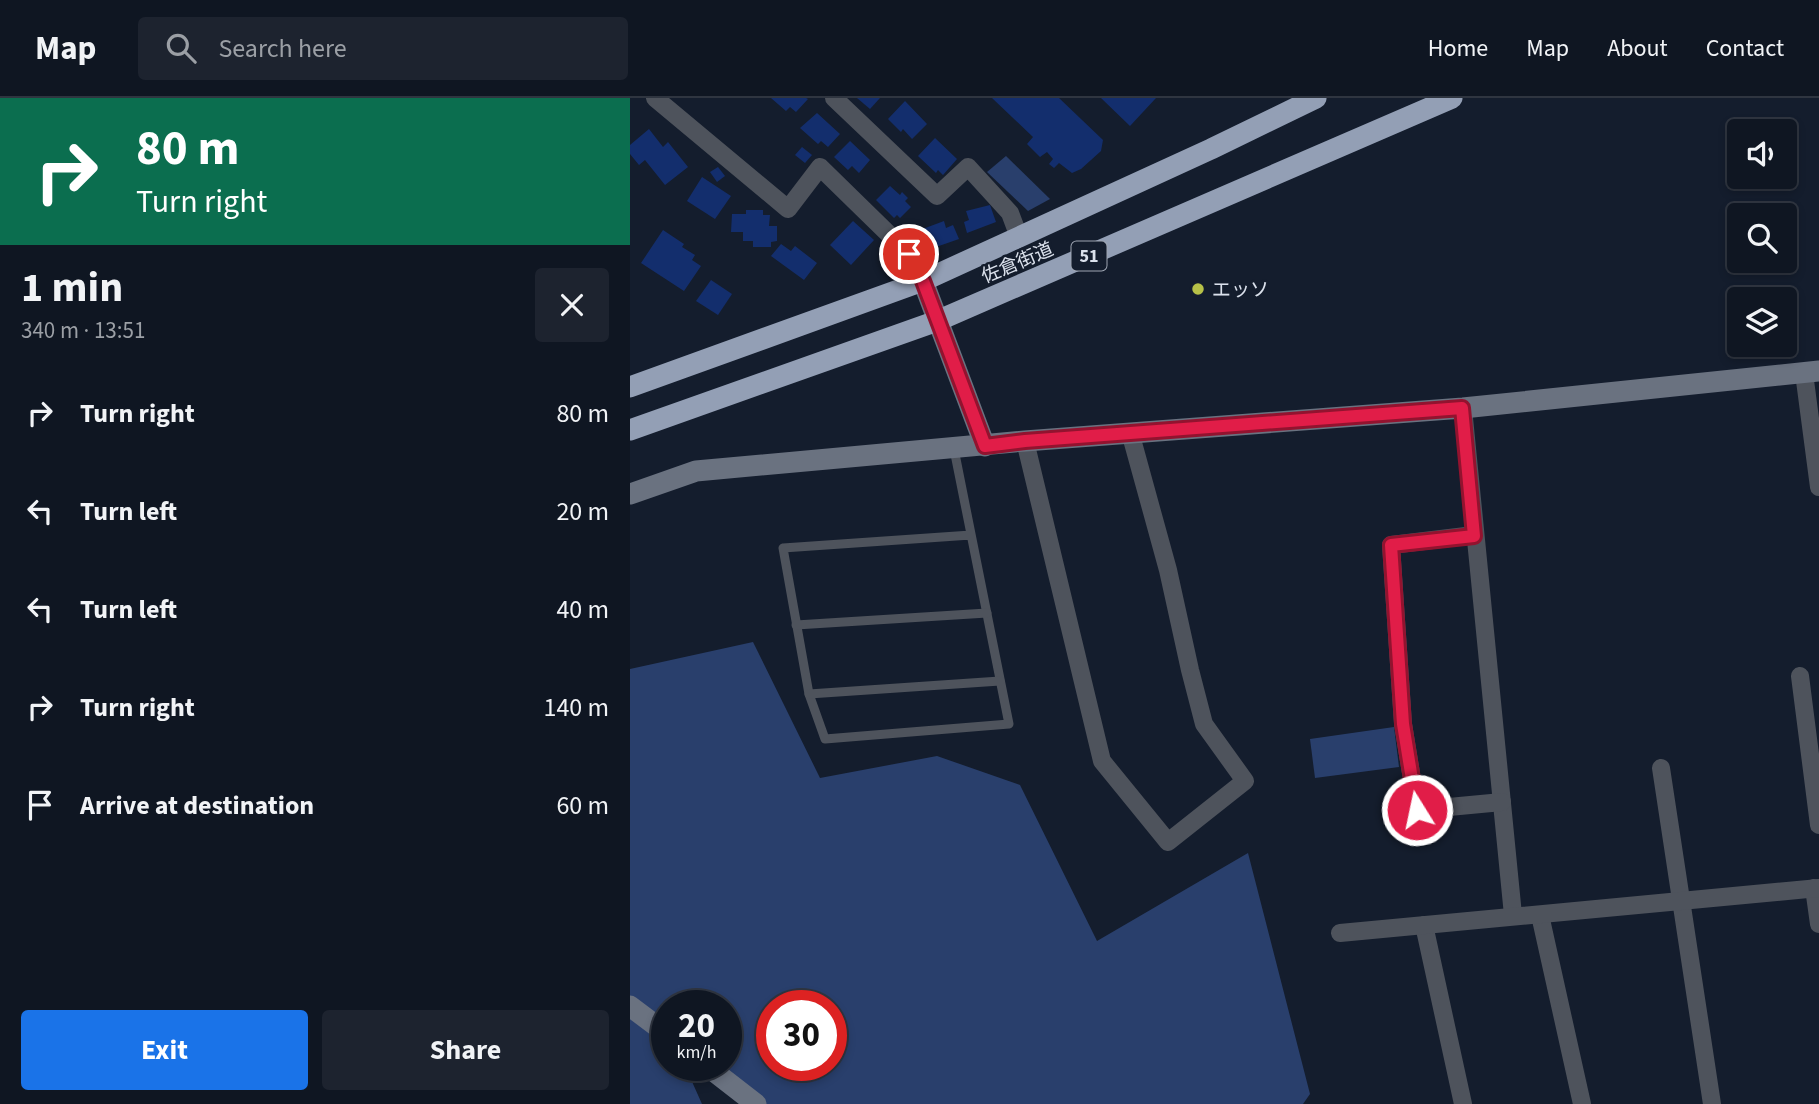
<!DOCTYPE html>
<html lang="en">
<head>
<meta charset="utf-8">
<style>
	body { margin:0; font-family:"Source Sans 3","Noto Sans JP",sans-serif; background:#1d232f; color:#f1f3f6; height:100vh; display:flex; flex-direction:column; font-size:26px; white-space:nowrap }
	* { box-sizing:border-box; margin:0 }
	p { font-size:23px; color:#9b9fa5 }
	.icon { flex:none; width:38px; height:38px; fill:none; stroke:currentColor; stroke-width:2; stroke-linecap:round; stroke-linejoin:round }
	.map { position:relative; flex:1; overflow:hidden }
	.details { display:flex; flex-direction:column; background:#0f1622; width:630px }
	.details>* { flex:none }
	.banner { background:#0b6e4f; color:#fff; overflow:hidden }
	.tools { position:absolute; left:1097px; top:21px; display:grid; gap:14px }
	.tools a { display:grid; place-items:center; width:70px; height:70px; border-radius:7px; background:#0f1622; box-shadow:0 4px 10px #0003,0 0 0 2px #2f3540; font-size:35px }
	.speed { position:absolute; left:21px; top:892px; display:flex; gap:14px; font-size:35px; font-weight:700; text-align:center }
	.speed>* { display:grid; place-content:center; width:91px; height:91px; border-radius:50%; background:#0f1622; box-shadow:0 4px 10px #0003,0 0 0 2px #2f3540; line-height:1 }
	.speed small { font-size:18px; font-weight:400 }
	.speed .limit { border:10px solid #d22; background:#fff; color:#111 }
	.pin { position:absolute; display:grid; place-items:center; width:60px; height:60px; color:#fff; margin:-30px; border:4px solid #fff; border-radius:50%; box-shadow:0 2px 7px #0007 }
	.me { position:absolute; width:77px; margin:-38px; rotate:350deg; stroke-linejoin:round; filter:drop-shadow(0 0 5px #0008) }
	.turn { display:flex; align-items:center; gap:24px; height:147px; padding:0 21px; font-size:32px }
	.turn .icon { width:91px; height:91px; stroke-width:2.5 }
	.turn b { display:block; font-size:49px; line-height:60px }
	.round { display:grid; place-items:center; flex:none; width:74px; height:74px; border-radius:7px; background:#1d232f }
	.head { display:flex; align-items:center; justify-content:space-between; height:119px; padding:0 21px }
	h1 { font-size:42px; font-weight:700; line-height:52px }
	.action { display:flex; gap:14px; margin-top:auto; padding:14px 21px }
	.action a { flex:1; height:80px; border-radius:7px; background:#1a73e8; color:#fff; font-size:28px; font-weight:700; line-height:80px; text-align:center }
	.action a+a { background:#1d232f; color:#f1f3f6 }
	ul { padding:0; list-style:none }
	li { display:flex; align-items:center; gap:21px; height:98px; padding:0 21px }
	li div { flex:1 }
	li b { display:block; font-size:26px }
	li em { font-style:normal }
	header { display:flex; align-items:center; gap:42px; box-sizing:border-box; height:98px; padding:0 35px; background:#0f1622; border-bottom:2px solid #2f3540 }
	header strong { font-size:33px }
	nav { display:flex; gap:38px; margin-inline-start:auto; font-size:24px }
	.search { width:490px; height:63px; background:#1d232f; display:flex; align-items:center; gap:18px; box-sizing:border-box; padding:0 24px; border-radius:7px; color:#9b9fa5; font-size:26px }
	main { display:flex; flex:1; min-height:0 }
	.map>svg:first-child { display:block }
	.green { fill:#293f6c; fill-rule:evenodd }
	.building { fill:#132e6d }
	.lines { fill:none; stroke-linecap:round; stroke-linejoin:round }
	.lane { stroke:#4e535c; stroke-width:9 }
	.street { stroke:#4e535c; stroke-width:18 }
	.secondary { stroke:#6a7280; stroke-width:21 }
	.highway { stroke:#939fb5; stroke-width:21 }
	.route-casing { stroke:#92132f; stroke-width:18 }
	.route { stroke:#e11d48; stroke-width:12 }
	.poi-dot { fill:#b7c148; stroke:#141d2d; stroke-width:2.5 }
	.labels { text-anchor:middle; stroke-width:5; stroke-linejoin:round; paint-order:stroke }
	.shield { fill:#141d2d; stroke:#9fa6b3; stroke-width:2 }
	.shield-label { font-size:18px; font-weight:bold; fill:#dbe1ec }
	.street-label { font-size:19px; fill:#dbe1ec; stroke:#141d2d }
	.poi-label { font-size:19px; fill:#dbe1ec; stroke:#141d2d; text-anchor:start }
</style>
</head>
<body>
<header>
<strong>Map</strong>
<div class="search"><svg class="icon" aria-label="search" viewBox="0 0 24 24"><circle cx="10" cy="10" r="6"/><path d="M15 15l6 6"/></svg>Search here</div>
<nav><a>Home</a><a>Map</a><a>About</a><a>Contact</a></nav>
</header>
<main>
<section class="details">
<div class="banner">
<div class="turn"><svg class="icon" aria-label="right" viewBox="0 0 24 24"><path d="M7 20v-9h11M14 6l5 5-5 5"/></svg><div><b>80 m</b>Turn right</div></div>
</div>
<div class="head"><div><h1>1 min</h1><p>340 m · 13:51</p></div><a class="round"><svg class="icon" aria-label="close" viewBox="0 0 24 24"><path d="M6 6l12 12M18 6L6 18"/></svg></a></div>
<ul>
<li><svg class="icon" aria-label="right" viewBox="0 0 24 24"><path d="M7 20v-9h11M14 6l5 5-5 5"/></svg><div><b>Turn right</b></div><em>80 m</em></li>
<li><svg class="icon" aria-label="left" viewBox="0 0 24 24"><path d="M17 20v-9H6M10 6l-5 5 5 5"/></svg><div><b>Turn left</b></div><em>20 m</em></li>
<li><svg class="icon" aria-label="left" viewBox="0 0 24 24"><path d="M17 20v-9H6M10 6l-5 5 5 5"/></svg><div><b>Turn left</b></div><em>40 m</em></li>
<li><svg class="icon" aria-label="right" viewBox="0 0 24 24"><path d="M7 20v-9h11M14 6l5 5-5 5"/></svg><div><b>Turn right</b></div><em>140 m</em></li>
<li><svg class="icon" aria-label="arrive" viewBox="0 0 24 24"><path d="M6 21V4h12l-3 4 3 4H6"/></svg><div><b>Arrive at destination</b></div><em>60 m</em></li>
</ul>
<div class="action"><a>Exit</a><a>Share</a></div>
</section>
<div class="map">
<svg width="1189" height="1006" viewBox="0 0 1189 1006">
	<rect width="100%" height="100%" fill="#141d2d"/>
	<!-- green -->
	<g class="green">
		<polygon points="376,58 420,101 398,113 357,74"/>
		<path d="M123 544 190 680 307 658 390 687 467 843 618 755 680 996 673 1006H122L70 968H96V908H37V968H55L72 1006H0V571ZM142 908H201V968H142Z"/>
		<polygon points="764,629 769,669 685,680 680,641"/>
	</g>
	<!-- building -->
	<g class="building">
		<polygon points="141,0 176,0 178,1 166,14 160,9 156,13"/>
		<polygon points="227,0 250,0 240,11"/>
		<polygon points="362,0 429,0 473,42 471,53 451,71 442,75 429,65 424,70 419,66 423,61 417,54 410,59 397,46 403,39"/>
		<polygon points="471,0 526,0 500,28"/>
		<polygon points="275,3 297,26 282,41 273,31 271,34 258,21"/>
		<polygon points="187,15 210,36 198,49 191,43 188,46 170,30"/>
		<polygon points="19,31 33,49 38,44 58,69 35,87 15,62 9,67 0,56 0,47"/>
		<polygon points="305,40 327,61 313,77 308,72 306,75 288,58"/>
		<polygon points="220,43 240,62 229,75 222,68 218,72 204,59"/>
		<polygon points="172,49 182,57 175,65 165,57"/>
		<polygon points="88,69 95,78 87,84 80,74"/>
		<polygon points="72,79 101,98 85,121 57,103"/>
		<polygon points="260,88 270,97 272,94 278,100 275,103 281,109 270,120 267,117 264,120 246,102"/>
		<polygon points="360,107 366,124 337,135 334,124 339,122 336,113"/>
		<polygon points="116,112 133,112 133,117 140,117 139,128 147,128 147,143 141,144 141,149 123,149 123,143 113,143 113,134 101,134 102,116 116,116"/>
		<polygon points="223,123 244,142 221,167 200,147"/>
		<polygon points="314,123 316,130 323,127 329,141 306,149 304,144 296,147 290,132"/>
		<polygon points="33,132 54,146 52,149 65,157 62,162 71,168 54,193 11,165"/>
		<polygon points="151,146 161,153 165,148 187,165 174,182 141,158"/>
		<polygon points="81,182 102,196 88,217 66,203"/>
	</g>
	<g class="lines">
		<!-- lane -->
		<g class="lane">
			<polyline points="324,351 379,626 195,641 179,596 153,450 341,437"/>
			<polyline points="166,527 357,515"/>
			<polyline points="179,596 370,583"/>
		</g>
		<!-- street -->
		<g class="street">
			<polyline points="25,0 158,111 190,69 279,156 293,183"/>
			<polyline points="204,0 307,98 338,69 380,115 389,139"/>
			<polyline points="1174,275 1189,389"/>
			<polyline points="833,310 883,817"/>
			<polyline points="395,343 472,663 538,744 615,683 574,626 560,572 538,472 500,334"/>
			<polyline points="844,437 761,447 773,626 787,712 872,704"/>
			<polyline points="1170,578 1189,727"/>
			<polyline points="1031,670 1082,1006"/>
			<polyline points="1184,790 1189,826"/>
			<polyline points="910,817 952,1006"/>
			<polyline points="794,827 833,1006"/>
			<polyline points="710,835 1189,790"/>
		</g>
		<!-- secondary -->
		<g class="secondary">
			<polyline points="293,183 355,348"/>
			<polyline points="0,396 66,373 395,343 833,310 1189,273"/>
			<polyline points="0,908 37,936"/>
			<polyline points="77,968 126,1006"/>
		</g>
		<!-- highway -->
		<g class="highway">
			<polyline points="0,289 293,183 581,51 686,0"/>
			<polyline points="0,332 307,223 822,0"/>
		</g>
	</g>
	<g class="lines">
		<!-- route casing -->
		<g class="route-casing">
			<polyline id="route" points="279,156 293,183 355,348 395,343 832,310 844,438 761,447 773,626 787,712"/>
		</g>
		<!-- route -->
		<use href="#route" class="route"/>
	</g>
	<!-- markers -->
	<circle class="poi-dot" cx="568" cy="191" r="7"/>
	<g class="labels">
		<!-- shield labels -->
		<rect class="shield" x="441.5" y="143.5" width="35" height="29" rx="5"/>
		<g class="shield-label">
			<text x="459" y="164">51</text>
		</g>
		<!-- street labels -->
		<g class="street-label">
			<text transform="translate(387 164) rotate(-23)" y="7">佐倉街道</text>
		</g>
		<!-- poi labels -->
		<g class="poi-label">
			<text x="582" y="198">エッソ</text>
		</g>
	</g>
</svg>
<div class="tools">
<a><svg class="icon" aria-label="sound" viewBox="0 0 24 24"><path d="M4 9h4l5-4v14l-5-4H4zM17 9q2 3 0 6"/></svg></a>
<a><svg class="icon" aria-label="search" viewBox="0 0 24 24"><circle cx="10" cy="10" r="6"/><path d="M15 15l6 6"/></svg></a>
<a><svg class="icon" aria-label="layers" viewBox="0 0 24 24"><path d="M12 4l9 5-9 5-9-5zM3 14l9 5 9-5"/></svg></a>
</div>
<div class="speed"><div>20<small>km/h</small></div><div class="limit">30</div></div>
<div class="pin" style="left:279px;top:156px;background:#d93025"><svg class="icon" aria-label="arrive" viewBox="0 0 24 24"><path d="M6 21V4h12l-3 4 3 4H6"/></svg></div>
<svg class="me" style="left:787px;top:712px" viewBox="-20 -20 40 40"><circle r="17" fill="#e11d48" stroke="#fff" stroke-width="3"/><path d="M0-11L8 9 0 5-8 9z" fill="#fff"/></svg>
</div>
</main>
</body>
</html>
